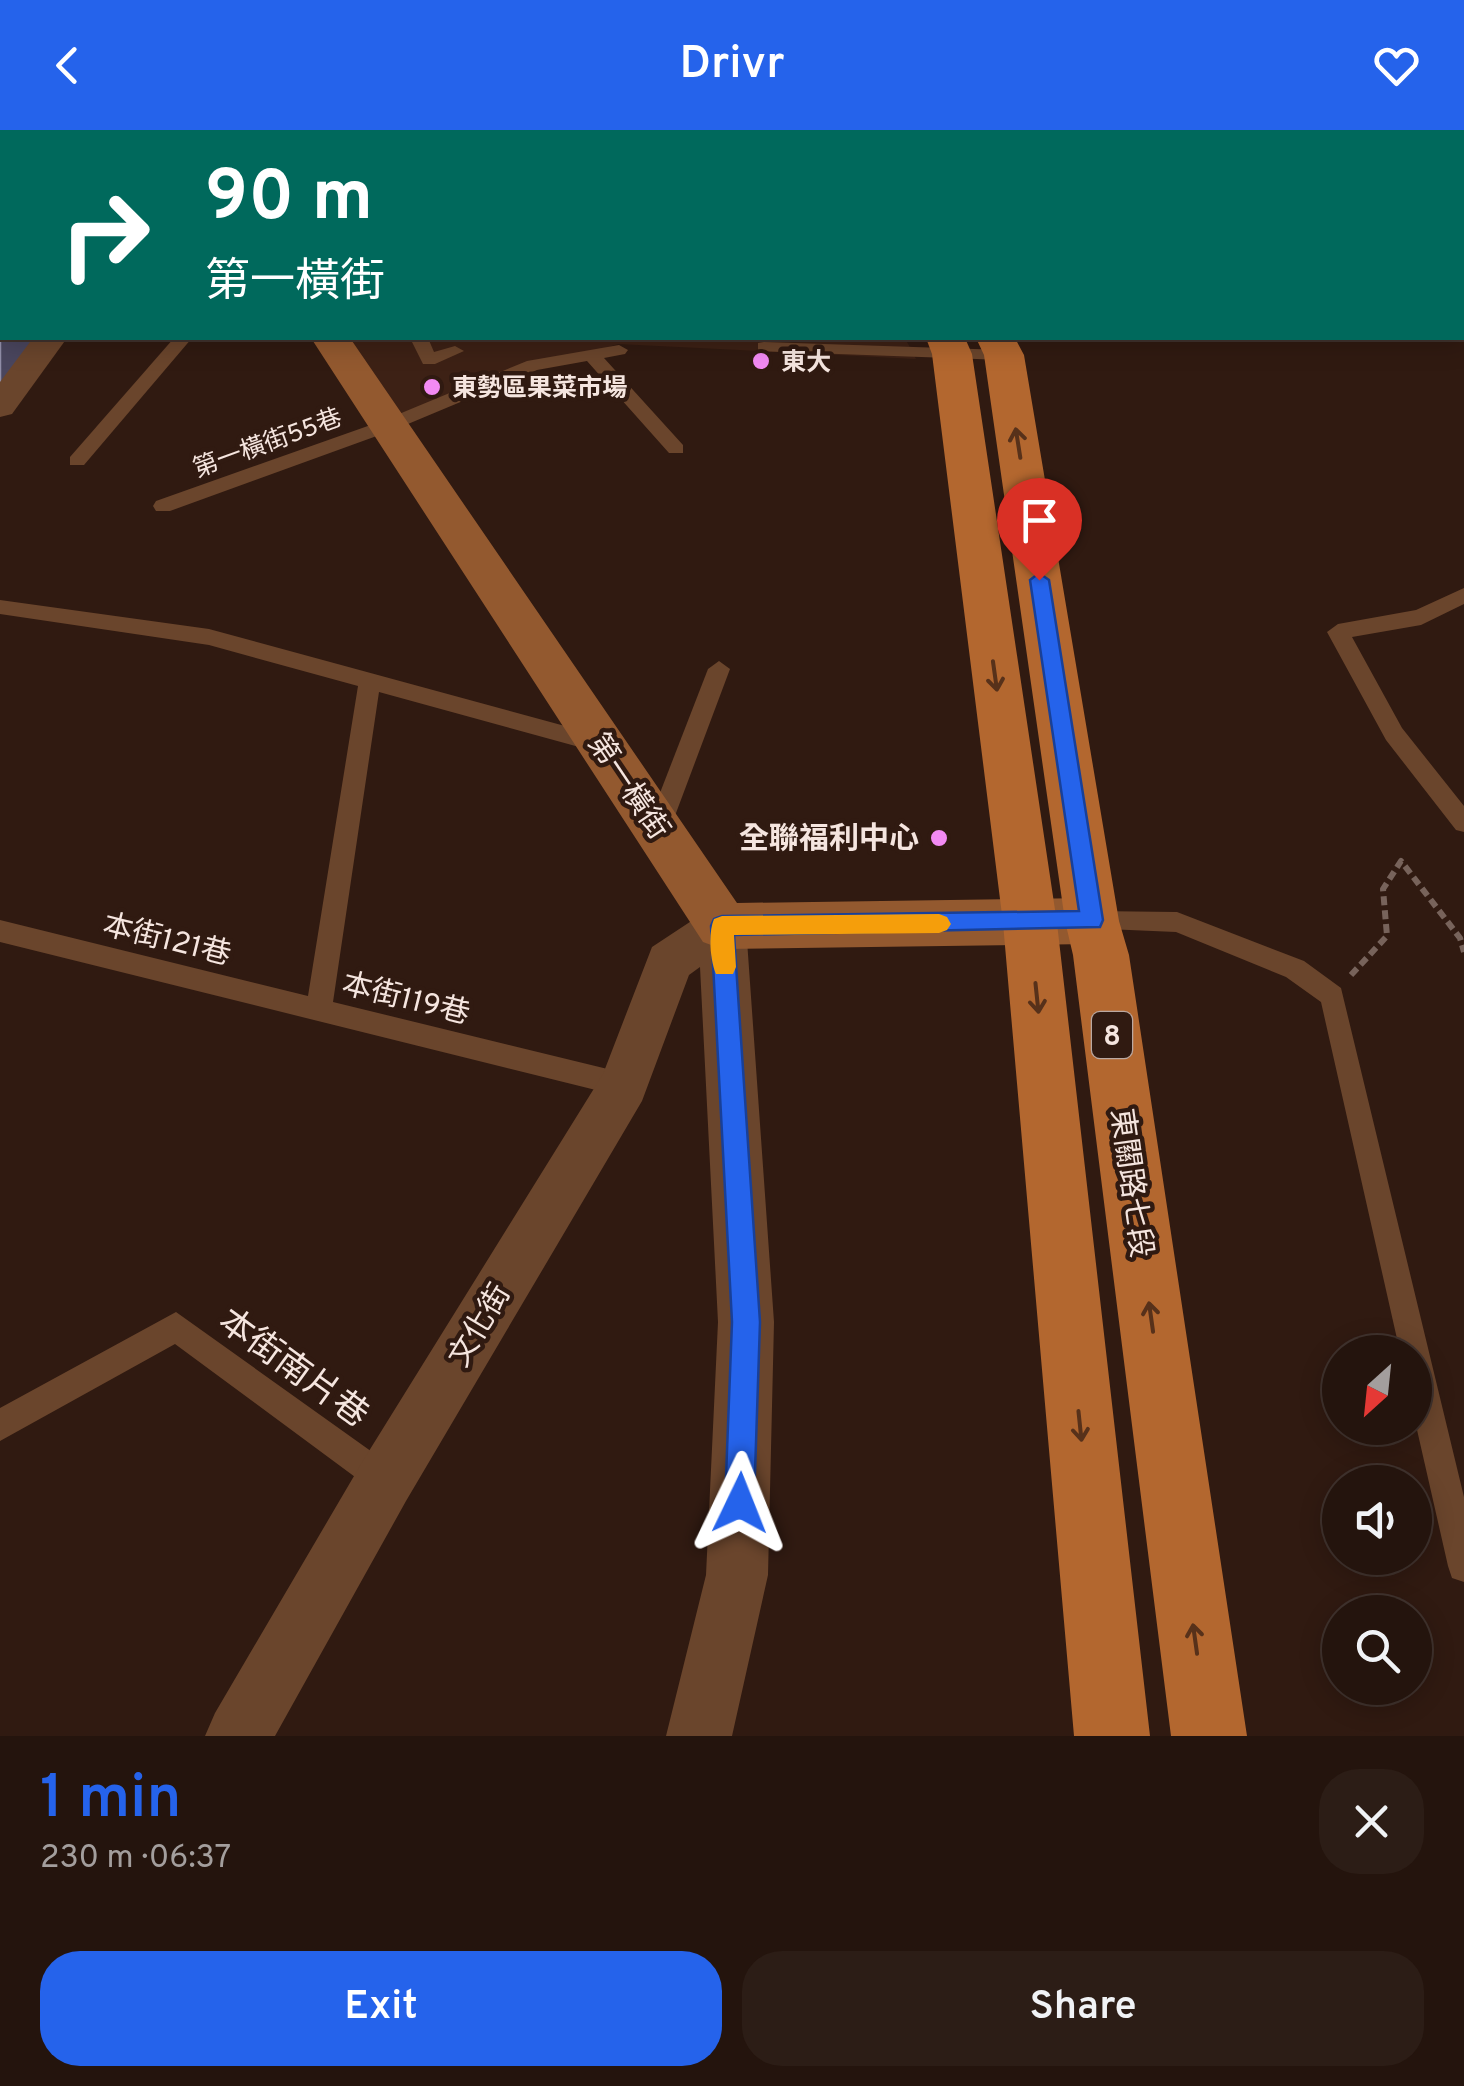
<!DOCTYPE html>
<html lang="en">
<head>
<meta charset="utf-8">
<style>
	body { margin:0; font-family:Overpass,"Noto Sans TC",sans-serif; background:#2c1d16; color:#f1f3f6; height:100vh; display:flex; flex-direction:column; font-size:38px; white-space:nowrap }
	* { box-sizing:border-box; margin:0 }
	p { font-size:32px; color:#a39e9d }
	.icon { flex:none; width:55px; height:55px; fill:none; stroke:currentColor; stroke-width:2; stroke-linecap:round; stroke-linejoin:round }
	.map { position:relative; height:1606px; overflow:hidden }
	.drawer { display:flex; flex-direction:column; background:#24140d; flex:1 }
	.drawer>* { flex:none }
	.hud { position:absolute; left:0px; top:0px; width:1465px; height:210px; box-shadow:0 5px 25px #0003,0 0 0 2px #41332e; background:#00695c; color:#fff; overflow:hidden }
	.needle { width:65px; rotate:207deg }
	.buttons { position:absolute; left:1322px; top:1205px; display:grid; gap:20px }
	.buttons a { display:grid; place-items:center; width:110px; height:110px; border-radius:50%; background:#24140d; box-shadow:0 5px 25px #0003,0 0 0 2px #41332e; font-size:50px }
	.pin { position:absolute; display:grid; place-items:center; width:85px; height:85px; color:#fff; margin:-102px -42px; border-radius:50% 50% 50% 0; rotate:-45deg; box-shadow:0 0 10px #0007 }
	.pin .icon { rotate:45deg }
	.me { position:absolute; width:110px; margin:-55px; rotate:2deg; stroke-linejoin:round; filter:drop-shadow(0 0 8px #0008) }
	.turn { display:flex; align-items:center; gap:35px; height:210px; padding:0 40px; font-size:45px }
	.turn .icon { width:130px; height:130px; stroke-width:2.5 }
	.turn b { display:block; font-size:70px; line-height:85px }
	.round { display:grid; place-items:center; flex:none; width:105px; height:105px; border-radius:40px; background:#2c1d16 }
	.head { display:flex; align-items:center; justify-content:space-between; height:170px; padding:0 40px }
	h1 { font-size:60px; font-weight:600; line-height:75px; color:#2563eb }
	.primary-button { display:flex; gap:20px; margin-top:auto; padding:20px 40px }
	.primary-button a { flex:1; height:115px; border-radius:40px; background:#2563eb; color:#fff; font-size:40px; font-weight:600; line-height:115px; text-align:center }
	.primary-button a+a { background:#2c1d16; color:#f1f3f6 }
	header { display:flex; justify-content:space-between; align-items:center; height:130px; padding:0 40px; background:#2563eb; color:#fff; font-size:45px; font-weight:600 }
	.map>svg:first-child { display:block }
	.built { fill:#3d2115 }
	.building { fill:#4a465e; stroke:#918ea8; stroke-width:2.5 }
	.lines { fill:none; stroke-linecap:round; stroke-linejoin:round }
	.path { stroke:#77635b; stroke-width:6; stroke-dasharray:9 5; stroke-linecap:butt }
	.lane { fill:#6a452c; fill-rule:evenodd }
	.street { fill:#6a452c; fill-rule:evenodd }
	.secondary { fill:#93592f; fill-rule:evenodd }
	.primary { fill:#b3672f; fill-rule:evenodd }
	.oneway { stroke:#57311a }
	.route { fill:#2563eb; stroke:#184099; stroke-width:2.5 }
	.slow { fill:#f59e0b }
	.poi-dot { fill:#f28af3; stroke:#301a11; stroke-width:4 }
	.labels { text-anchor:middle; stroke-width:9; stroke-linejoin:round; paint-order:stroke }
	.far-poi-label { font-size:25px; font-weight:bold; fill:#f5e5df; stroke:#301a11; text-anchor:start }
	.far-street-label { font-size:25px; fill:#f5e5df; stroke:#301a11 }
	.shield { fill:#301a11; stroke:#baa8a1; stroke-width:2.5 }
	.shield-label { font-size:28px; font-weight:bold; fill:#f5e5df }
	.street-label { font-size:30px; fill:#f5e5df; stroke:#301a11 }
	.poi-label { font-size:30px; font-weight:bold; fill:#f5e5df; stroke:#301a11; text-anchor:end }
	.near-street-label { font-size:35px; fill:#f5e5df; stroke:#301a11 }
</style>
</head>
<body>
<header><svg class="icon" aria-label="back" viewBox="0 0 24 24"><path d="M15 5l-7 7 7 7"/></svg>Drivr<svg class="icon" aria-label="heart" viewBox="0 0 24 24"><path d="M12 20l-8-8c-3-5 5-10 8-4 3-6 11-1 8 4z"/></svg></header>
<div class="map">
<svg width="1464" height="1606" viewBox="0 0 1464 1606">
	<rect width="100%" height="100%" fill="#301a11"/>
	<!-- built -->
	<polygon class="built" points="346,208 905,208 916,229 618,214 398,284"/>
	<!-- building -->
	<polygon class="building" points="0,201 2,208 40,208 0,258"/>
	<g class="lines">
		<!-- path -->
		<polyline class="path" points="1351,845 1387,806 1383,759 1401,731 1460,808 1464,822"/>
		<!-- lane -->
		<g class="lane">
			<polygon points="174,208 192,208 84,335 70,335 70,327"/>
			<polygon points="410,208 428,208 434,222 455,216 464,221 435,234 423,234"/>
			<polygon points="764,212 1004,220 1013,225 1004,230 758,221 758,213"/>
			<polygon points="619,215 628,220 625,224 604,228 683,315 683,323 669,323 587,231 537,240 396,299 170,381 156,381 153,376 156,371 382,291 527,231"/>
			<polygon points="1464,458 1464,474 1421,495 1352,507 1402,598 1464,676 1464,702 1456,700 1386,610 1327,502 1338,494 1416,480"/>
			<polygon points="0,470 209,499 609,608 612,614 601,623 379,562 333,872 624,943 633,946 637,955 633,964 624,967 0,812 0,790 308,866 358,556 209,515 0,484"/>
			<polygon points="719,531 730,539 670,699 666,706 650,706 646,699 708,539"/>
			<polygon points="1092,781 1177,782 1304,831 1341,858 1464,1367 1464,1452 1452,1448 1448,1436 1415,1291 1415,1222 1400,1222 1321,872 1286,847 1176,802 1083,798 1080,791 1083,784"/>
			<polygon points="176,1182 396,1339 401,1350 396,1361 385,1366 374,1361 175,1214 0,1311 0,1278"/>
		</g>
		<!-- street -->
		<g class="street">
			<polygon points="33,208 67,208 12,284 0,287 0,252"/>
			<polygon points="722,776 739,782 746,796 774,1192 768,1445 732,1606 666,1606 706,1445 718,1192 700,837 689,845 642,971 406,1371 275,1606 205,1606 215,1583 364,1329 603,944 652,817 705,782"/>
		</g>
		<!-- secondary -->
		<g class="secondary">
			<polygon points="109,0 147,0 149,2 111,2"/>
			<polygon points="311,208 350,208 737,773 1092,768 1111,775 1119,791 1111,807 1092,814 722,819 703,812"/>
		</g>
		<!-- primary -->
		<g class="primary">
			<polygon points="818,0 852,0 854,2 820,2"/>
			<polygon points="860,0 894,0 896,2 862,2"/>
			<polygon points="926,208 965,208 972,224 1057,793 1150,1606 1074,1606 1003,793 932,224"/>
			<polygon points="976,208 1015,208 1024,225 1119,791 1129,825 1247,1606 1171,1606 1073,825 1065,791 984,225"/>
		</g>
	</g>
	<!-- one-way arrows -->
	<defs><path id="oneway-shaft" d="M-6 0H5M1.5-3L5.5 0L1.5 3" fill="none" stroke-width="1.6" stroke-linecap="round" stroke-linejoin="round" transform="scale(2.5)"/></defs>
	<g class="oneway">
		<use href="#oneway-shaft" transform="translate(1018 313) rotate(-99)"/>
		<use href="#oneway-shaft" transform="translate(995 546) rotate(82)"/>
		<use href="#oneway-shaft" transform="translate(1037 868) rotate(84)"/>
		<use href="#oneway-shaft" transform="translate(1151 1187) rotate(-98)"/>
		<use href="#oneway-shaft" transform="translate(1080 1296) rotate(84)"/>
		<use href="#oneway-shaft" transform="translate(1195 1509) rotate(-98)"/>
	</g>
	<!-- route -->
	<polygon class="route" points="1039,443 1049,450 1103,790 1100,797 734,805 760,1192 754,1373 750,1383 740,1388 729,1383 725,1373 732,1192 711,796 714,789 722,786 1079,781 1030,450"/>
	<!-- slow -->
	<path class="slow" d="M939 784 947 787 951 794 947 800 939 803 734 805 736 837 733 844H716C710 830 708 803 714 789L722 786Z"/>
	<!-- markers -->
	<g class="poi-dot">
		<circle cx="761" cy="231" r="10"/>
		<circle cx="432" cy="257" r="10"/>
		<circle cx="939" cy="708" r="10"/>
	</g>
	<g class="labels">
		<!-- far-poi labels -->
		<g class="far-poi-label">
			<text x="781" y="240">東大</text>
			<text x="452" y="266">東勢區果菜市場</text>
		</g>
		<!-- far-street labels -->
		<g class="far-street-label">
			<text transform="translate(267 312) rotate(-20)" y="9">第一橫街55巷</text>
		</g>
		<!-- shield labels -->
		<rect class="shield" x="1092" y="882" width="40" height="46" rx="8"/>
		<g class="shield-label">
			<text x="1112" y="915">8</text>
		</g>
		<!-- street labels -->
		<g class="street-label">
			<text transform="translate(629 656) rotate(56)" y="10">第一橫街</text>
			<text transform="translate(167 809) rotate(14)" y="10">本街121巷</text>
			<text transform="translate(406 868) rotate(14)" y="10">本街119巷</text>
			<text transform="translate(1132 1053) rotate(82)" y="10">東關路七段</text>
			<text transform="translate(479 1195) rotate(-59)" y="10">文化街</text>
		</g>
		<!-- poi labels -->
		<g class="poi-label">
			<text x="919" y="718">全聯福利中心</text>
		</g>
		<!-- near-street labels -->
		<g class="near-street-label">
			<text transform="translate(294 1237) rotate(36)" y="12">本街南片巷</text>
		</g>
	</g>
</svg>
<div class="buttons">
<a><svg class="needle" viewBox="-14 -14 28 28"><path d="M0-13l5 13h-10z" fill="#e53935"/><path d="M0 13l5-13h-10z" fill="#a39e9d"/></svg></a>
<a><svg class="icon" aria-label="sound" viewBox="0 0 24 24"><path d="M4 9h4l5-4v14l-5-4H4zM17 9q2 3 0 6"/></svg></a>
<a><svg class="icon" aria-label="search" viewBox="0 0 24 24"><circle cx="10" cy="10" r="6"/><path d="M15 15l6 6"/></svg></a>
</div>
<div class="pin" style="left:1039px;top:450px;background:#d93025"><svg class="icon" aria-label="arrive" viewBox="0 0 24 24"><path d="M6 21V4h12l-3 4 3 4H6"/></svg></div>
<svg class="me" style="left:740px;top:1373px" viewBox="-20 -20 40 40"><path d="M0-17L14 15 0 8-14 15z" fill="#2563eb" stroke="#fff" stroke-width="4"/></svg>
<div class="hud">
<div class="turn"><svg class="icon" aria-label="right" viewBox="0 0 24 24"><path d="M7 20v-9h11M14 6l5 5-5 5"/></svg><div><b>90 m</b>第一橫街</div></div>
</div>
</div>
<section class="drawer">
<div class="head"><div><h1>1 min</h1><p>230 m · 06:37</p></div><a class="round"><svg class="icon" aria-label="close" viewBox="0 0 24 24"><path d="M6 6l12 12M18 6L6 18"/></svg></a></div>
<div class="primary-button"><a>Exit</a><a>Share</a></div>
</section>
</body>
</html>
